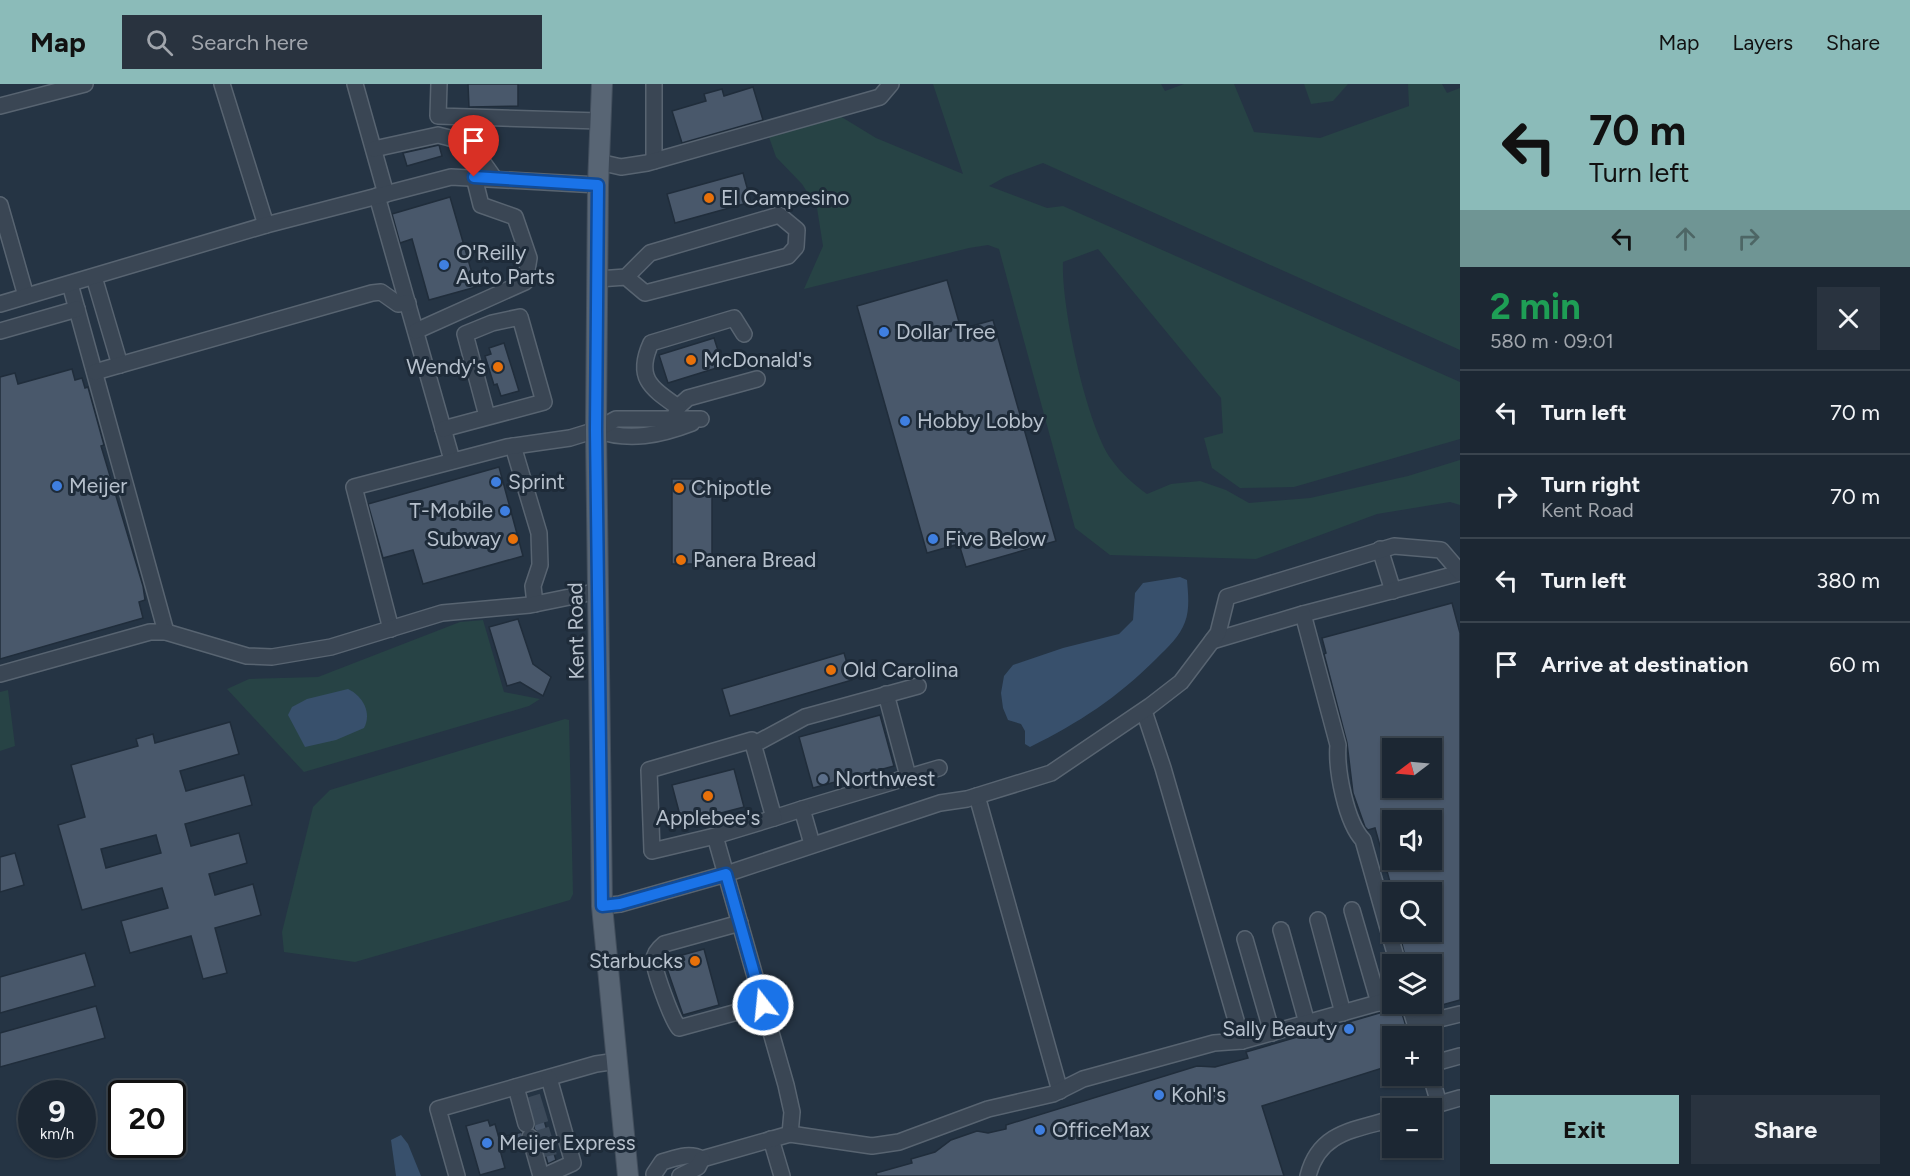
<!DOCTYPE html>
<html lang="en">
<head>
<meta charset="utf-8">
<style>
	body { margin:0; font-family:Figtree,sans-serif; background:#29333f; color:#f1f3f6; height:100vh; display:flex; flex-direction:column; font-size:22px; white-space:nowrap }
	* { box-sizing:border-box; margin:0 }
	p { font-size:20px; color:#a0a5ac }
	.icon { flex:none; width:33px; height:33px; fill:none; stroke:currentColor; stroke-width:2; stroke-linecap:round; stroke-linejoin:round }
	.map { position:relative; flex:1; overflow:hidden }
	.drawer { display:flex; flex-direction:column; background:#1c2733; width:450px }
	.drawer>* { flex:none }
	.hud { background:#8bbbb9; color:#111; overflow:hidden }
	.needle { width:39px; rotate:254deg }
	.fabs { position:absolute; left:1382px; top:654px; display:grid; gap:12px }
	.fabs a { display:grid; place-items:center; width:60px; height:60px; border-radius:0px; background:#1c2733; box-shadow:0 2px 4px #0004,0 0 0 2px #3a444e; font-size:30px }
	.speed { position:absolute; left:18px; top:996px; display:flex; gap:12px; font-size:30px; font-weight:700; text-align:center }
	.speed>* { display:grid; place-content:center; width:78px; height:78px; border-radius:50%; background:#1c2733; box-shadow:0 2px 4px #0004,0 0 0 2px #3a444e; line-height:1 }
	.speed small { font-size:15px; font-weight:400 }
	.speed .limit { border:3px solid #111; border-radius:9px; background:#fff; color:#111 }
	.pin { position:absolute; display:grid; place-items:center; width:51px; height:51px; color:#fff; margin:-62px -26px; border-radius:50% 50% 50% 0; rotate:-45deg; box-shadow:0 0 6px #0007 }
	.pin .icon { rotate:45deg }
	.me { position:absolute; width:66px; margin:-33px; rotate:344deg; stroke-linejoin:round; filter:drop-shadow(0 0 4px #0008) }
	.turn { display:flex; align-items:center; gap:21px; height:126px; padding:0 30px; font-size:27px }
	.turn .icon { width:78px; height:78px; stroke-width:2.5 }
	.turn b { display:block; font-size:42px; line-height:51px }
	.lanes { display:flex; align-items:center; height:57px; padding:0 30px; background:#0003; justify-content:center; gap:30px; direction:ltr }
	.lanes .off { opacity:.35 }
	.round { display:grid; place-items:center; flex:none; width:63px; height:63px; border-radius:0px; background:#29333f }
	.overview { display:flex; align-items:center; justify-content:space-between; height:102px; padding:0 30px }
	h1 { font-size:36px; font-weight:700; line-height:45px; color:#1e9e55 }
	.cta { display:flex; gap:12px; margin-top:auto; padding:12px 30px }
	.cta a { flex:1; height:69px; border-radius:0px; background:#8bbbb9; color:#111; font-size:24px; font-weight:700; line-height:69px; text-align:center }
	.cta a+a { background:#29333f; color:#f1f3f6 }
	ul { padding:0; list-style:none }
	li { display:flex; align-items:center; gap:18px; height:84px; padding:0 30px; border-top:2px solid #3a444e }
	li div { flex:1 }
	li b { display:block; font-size:22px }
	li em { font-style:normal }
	header { display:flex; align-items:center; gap:36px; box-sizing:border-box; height:84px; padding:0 30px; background:#8bbbb9; color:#111 }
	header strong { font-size:28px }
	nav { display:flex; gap:33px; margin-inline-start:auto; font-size:21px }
	.search { width:420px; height:54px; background:#29333f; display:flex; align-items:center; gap:15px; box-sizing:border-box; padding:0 21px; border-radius:0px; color:#a0a5ac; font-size:22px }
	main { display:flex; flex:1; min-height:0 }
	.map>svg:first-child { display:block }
	.green { fill:#274345 }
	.water { fill:#38506c }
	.building { fill:#49586b; stroke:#202d3b; stroke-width:1.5; fill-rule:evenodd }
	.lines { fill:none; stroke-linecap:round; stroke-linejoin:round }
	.minor-tunnel { stroke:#3b4959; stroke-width:15; stroke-dasharray:15 8; stroke-linecap:butt }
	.minor-casing { stroke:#586471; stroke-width:18 }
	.major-casing { stroke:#434f5d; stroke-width:22 }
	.minor { stroke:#3a4654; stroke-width:15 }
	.major { stroke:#586574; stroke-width:20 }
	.route-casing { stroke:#114b97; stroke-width:15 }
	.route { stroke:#1a73e8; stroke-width:10 }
	.food-dot { fill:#e8710a; stroke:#1e2b39; stroke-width:2 }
	.shop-dot { fill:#3f7fe0; stroke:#1e2b39; stroke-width:2 }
	.service-dot { fill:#5c6f8a; stroke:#1e2b39; stroke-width:2 }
	.labels { text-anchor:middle; stroke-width:6; stroke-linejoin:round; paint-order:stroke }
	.poi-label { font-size:21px; fill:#b7c1cd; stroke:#1e2b39; text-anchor:start }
	.street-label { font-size:21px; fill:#b7c1cd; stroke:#1e2b39 }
</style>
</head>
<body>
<header>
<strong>Map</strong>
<div class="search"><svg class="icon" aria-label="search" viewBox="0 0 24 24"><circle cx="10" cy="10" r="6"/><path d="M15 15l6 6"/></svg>Search here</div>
<nav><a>Map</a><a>Layers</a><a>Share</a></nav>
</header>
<main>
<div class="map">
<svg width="1460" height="1092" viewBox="0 0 1460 1092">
	<rect width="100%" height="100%" fill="#253444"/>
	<!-- green -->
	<g class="green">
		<path d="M933 0H1161L1165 7 1184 0H1234L1254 48 1320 54 1409 22 1408 0H1442L1447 9 1460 4V266L1043 79 1005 93 989 102 1047 124 1063 122 1460 298V355L1294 403 1240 404 1212 384 1204 354 1223 349 1221 314 1098 165 1063 178C1061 221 1086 339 1111 375 1121 389 1133 400 1147 410L1171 400 1200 397 1226 406 1249 419 1310 414 1408 392 1460 376V421L1450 418 1377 430 1256 475 1110 471 1075 444 999 165 988 161 969 164 804 205 823 162 817 124 802 100 776 73 769 53 840 32 876 54 963 90Z"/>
		<polygon points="1304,0 1348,0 1333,17 1311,20"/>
		<polygon points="483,536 504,608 540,615 529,622 304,688 227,605 249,595 318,593 460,538"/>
		<polygon points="8,606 15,662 0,667 0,608"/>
		<polygon points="565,635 569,636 573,810 570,816 355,878 284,868 282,848 313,723 330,706"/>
	</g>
	<!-- water -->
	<g class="water">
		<path d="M1180 493 1187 496C1188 509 1190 525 1185 538 1180 552 1168 563 1157 574 1117 614 1080 638 1030 663L1025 660V647L1021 640 1008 636 1003 624 1001 609 1004 592 1013 581 1063 564 1119 550 1133 536 1135 509 1143 499Z"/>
		<path d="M348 605C363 612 372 629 364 644L336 656 305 663 288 631 292 623 307 615Z"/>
		<polygon points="401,1051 408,1060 421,1092 396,1092 391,1056"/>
	</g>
	<!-- building -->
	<g class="building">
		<polygon points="468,0 518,0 518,22 469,23"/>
		<polygon points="753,3 763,36 682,59 672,27 706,17 704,10 722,5 724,12"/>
		<polygon points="439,61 442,72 407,82 403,69"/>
		<polygon points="743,89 751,118 675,139 667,110"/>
		<polygon points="450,113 476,203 429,216 412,155 400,159 392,130"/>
		<polygon points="947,196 961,245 993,236 1056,457 966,483 959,460 927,469 857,222"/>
		<polygon points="714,254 723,282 668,299 659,271"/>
		<polygon points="504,259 519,307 501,312 497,300 494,301 485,272 491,270 489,264"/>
		<polygon points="72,285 75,296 82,294 85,304 88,303 104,361 101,362 143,502 145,516 139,518 143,534 0,575 0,293 15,289 18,300"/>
		<polygon points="499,383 523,472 423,500 413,466 383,474 368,420"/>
		<rect x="672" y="395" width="40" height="85"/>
		<path d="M1452 519 1460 549V916L1431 924V880H1407L1399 848H1431V808H1388L1385 800 1390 798 1375 744 1368 746 1365 743 1353 709 1347 659 1324 570 1326 569 1322 554ZM1392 664H1431V704H1392ZM1392 736H1431V776H1392Z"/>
		<polygon points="518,535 533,580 551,593 543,612 520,598 507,602 489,543"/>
		<polygon points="844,569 852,596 730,632 722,605"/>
		<polygon points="880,631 894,682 813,704 799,653"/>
		<path d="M230 638 239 670 180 687 186 707 244 691 252 721 185 740 191 762 239 749 247 779 209 790 215 811 253 800 261 831 215 844 227 889 203 895 191 852 130 869 121 837 168 824 162 804 82 826 58 741 85 733 71 681 138 662 136 655 153 650 155 659ZM156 751 161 769 106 784 101 765Z"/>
		<polygon points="734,685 744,723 682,739 672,701"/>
		<polygon points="15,769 24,801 0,808 0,773"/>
		<polygon points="704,865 719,921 683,931 664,876"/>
		<polygon points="85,869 95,902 0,929 0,893"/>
		<polygon points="96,922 105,954 0,983 0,949"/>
		<polygon points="1400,923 1409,952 1392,952 1392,981 1262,1022 1284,1092 877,1092 876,1089 912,1079 911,1075 935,1068 951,1056 977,1047 988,1049 1006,1045 1006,1041 1197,982 1215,983 1248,974 1246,968"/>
		<polygon points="537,1013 556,1076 548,1080 539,1050 534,1045 535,1037 529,1015"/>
		<polygon points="488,1036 490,1042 495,1040 499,1054 522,1048 522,1060 500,1066 505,1084 480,1091 466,1042"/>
	</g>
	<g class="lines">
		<!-- minor-tunnel -->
		<g class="minor-tunnel">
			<polyline points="529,1021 542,1017"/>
			<polyline points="533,1034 546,1030"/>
			<polyline points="538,1054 551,1050"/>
			<polyline points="542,1066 555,1063"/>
		</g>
		<!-- minor casing -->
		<g class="minor-casing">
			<g id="minor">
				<polyline points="222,0 266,141"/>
				<polyline points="355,0 386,110"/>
				<polyline points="439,0 438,32 600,37"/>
				<polyline points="0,22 85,0"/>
				<path d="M374 65 438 51C471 58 476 68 494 94"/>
				<polyline points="654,77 654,0"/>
				<polyline points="599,78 621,83 647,79 880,13 891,0"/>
				<polyline points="377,112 452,376"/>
				<polyline points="0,121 26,212"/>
				<polyline points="94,193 120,281"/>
				<polyline points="598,195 626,193 645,209 788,172 796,163 797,146 779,131 650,169 626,193"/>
				<polyline points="70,200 166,548"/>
				<polyline points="0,220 266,141 451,93 598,101"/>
				<polyline points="0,247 77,225"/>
				<polyline points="416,247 525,198 529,174 515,133 481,121 474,93"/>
				<polyline points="95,288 372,209 381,208 398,220 408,219"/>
				<polyline points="678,323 688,314 757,295"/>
				<path d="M674 335 678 323C651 304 635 294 651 259L734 234 744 250"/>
				<polyline points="443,345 544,318 520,233 492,239 465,250 487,332"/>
				<path d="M596 346C629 358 661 351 692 339"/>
				<polyline points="513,362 539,449 540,481 533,502 535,520"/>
				<polyline points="1380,465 1393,507"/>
				<polyline points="1303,530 1460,489"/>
				<polyline points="391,545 354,403 507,363 570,354 596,346 616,335 701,335"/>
				<path d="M1212 557 1303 530 1338 661C1336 686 1346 738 1363 756L1398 880"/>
				<polyline points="0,590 150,548 166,548 247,572 272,573 331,563 442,529 530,521 599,507"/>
				<polyline points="886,610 908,692"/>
				<polyline points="1144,627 1163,684 1242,957"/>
				<polyline points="753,661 805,633 918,602"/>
				<polyline points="977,712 1060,1007"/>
				<polyline points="802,725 939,684"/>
				<polyline points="774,734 802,725 812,760"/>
				<polyline points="715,752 652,767 649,686 752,656 774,734 715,752 786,1001 792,1028 790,1050"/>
				<polyline points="602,822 620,820 726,790 940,719 967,715 1051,689 1150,622 1181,598 1218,549 1227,513 1394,462 1441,466 1460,488"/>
				<polyline points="1352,826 1379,919"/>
				<polyline points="1318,836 1343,929"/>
				<path d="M740 839 664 860C659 864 654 870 654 876 654 887 672 936 679 944L763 921"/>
				<polyline points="1281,846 1307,939"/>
				<polyline points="1245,855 1272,949"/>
				<polyline points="1409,920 1419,952"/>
				<polyline points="1415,941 1460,930"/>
				<polyline points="1431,980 1460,972"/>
				<polyline points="516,1003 526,1040"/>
				<polyline points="1439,1020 1460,1014"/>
				<polyline points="1426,1024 1439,1020 1431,992"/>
				<polyline points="530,1053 541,1092"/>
				<polyline points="771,1055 782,1092"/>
				<path d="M654 1090 662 1078C676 1074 689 1068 702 1075L790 1050 872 1062 899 1058 988 1025 1053 1010 1083 995 1214 959 1242 957 1392 915"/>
				<polyline points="457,1092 438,1025 596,980 617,977"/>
				<polyline points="544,1092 573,1079 549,994"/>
				<polyline points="680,1092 698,1083 702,1075"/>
				<path d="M1308 1092C1319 1048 1354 1046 1392 1035"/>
			</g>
		</g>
		<!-- major casing -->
		<g class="major-casing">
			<polyline id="major" points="602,0 598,101 596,346 602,822 628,1092"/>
		</g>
		<!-- minor -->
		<use href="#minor" class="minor"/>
		<!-- major -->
		<use href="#major" class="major"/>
	</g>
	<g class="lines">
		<!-- route casing -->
		<g class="route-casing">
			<polyline id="route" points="474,93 598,101 596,346 602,822 620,820 726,790 763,921"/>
		</g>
		<!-- route -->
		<use href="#route" class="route"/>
	</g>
	<!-- markers -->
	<g class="food-dot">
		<circle cx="709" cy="114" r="6"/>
		<circle cx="691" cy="276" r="6"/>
		<circle cx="498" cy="283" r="6"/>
		<circle cx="679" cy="404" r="6"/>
		<circle cx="513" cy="455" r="6"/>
		<circle cx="681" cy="476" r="6"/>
		<circle cx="831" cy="586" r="6"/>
		<circle cx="708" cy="712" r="6"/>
		<circle cx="695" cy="877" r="6"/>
	</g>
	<g class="shop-dot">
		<circle cx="444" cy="181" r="6"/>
		<circle cx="884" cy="248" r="6"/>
		<circle cx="905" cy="337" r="6"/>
		<circle cx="496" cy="398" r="6"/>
		<circle cx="57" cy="402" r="6"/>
		<circle cx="505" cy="427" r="6"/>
		<circle cx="933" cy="455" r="6"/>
		<circle cx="1349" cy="945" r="6"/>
		<circle cx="1159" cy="1011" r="6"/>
		<circle cx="1040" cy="1046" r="6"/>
		<circle cx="487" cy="1059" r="6"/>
	</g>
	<circle class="service-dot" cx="823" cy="695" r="6"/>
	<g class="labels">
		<!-- poi labels -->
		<g class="poi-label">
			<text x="721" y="121">El Campesino</text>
			<text x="456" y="176">O'Reilly<tspan x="456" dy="24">Auto Parts</tspan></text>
			<text x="896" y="255">Dollar Tree</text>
			<text x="703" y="283">McDonald's</text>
			<text x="486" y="290" text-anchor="end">Wendy's</text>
			<text x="917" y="344">Hobby Lobby</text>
			<text x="508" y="405">Sprint</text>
			<text x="69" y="409">Meijer</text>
			<text x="691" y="411">Chipotle</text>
			<text x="493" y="434" text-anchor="end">T-Mobile</text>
			<text x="501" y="462" text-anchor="end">Subway</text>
			<text x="945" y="462">Five Below</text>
			<text x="693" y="483">Panera Bread</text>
			<text x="843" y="593">Old Carolina</text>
			<text x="835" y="702">Northwest</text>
			<text x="708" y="741" text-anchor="middle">Applebee's</text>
			<text x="683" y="884" text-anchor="end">Starbucks</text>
			<text x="1337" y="952" text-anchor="end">Sally Beauty</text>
			<text x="1171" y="1018">Kohl's</text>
			<text x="1052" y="1053">OfficeMax</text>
			<text x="499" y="1066">Meijer Express</text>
		</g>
		<!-- street labels -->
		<g class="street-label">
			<text transform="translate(576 547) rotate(-91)" y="7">Kent Road</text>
		</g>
	</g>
</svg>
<div class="fabs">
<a><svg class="needle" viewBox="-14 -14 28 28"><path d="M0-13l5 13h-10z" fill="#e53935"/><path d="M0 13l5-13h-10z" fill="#a0a5ac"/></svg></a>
<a><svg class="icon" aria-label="sound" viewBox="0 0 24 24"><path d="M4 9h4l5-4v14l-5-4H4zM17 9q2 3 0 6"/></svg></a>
<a><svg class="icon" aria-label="search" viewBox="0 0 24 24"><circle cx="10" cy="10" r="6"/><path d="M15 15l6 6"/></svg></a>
<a><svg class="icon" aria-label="layers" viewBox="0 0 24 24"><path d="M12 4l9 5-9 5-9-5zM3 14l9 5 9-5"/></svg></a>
<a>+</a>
<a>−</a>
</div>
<div class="speed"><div>9<small>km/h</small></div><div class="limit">20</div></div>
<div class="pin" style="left:474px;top:93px;background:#d93025"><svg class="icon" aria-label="arrive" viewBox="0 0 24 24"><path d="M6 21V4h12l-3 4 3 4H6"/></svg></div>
<svg class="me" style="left:763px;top:921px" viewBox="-20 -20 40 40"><circle r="17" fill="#1a73e8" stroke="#fff" stroke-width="3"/><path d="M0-11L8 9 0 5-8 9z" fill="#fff"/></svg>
</div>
<section class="drawer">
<div class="hud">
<div class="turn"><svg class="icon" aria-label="left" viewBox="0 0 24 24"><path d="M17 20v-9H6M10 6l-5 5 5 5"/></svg><div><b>70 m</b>Turn left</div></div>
<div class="lanes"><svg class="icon" aria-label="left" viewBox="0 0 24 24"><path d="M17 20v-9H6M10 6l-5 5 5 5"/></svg><svg class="icon off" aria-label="ahead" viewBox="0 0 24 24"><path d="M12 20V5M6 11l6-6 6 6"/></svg><svg class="icon off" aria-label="right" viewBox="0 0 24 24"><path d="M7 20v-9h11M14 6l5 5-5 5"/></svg></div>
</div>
<div class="overview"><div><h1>2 min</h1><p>580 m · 09:01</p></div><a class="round"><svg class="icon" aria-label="close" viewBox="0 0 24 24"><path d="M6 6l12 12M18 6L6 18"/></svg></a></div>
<ul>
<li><svg class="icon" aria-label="left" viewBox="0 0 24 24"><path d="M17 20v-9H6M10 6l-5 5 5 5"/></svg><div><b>Turn left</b></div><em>70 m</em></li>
<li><svg class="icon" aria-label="right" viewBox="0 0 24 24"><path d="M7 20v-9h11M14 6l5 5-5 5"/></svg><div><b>Turn right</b><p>Kent Road</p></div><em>70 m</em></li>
<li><svg class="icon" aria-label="left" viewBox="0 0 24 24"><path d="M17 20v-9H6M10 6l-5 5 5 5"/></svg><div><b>Turn left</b></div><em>380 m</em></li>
<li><svg class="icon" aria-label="arrive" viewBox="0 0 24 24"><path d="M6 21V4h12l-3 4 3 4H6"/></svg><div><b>Arrive at destination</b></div><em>60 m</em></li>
</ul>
<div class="cta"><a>Exit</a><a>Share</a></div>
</section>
</main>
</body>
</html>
